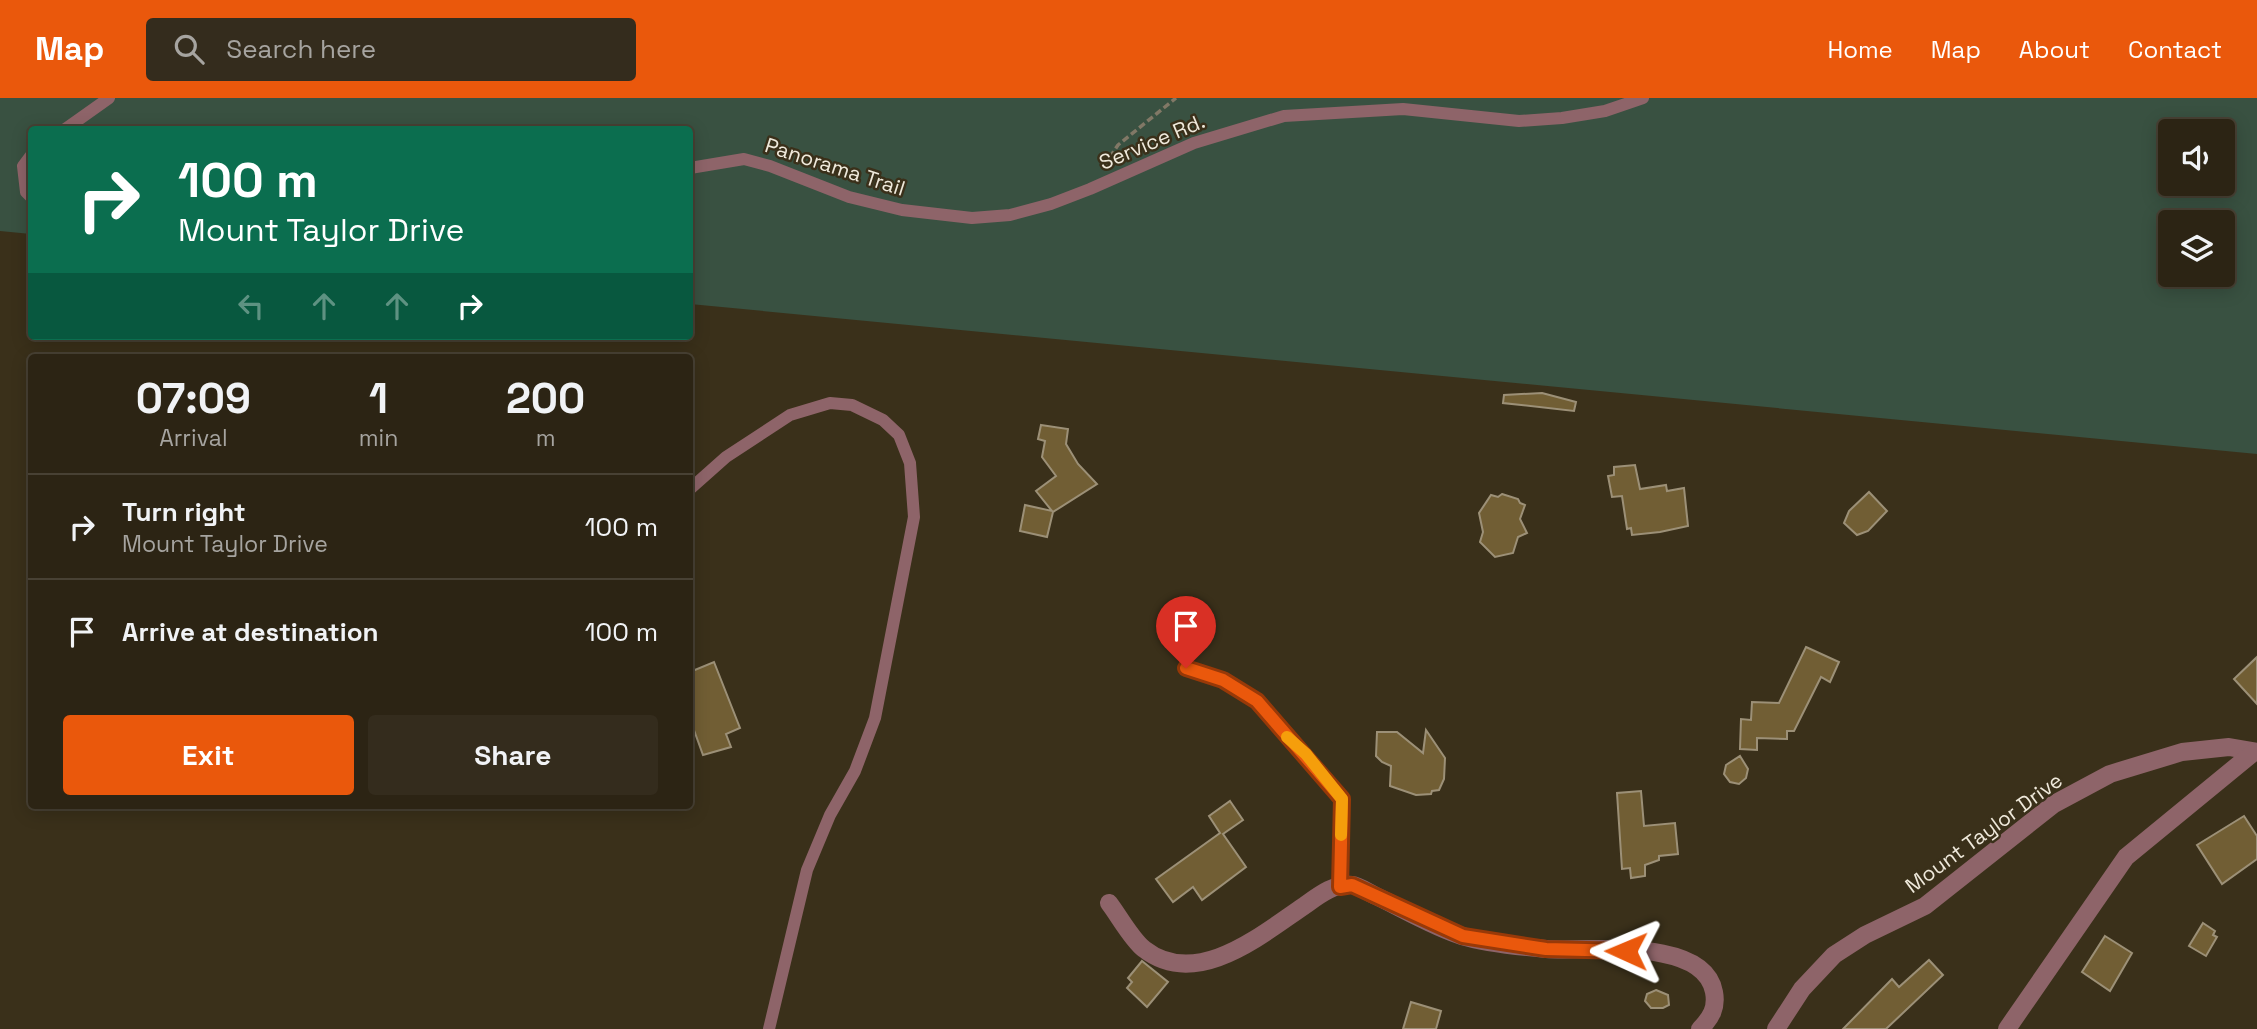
<!DOCTYPE html>
<html lang="en">
<head>
<meta charset="utf-8">
<style>
	body { margin:0; font-family:"Space Grotesk",sans-serif; background:#342c1d; color:#f1f3f6; height:100vh; display:flex; flex-direction:column; font-size:26px; white-space:nowrap }
	* { box-sizing:border-box; margin:0 }
	p { font-size:23px; color:#a6a4a0 }
	.icon { flex:none; width:38px; height:38px; fill:none; stroke:currentColor; stroke-width:2; stroke-linecap:round; stroke-linejoin:round }
	.map { position:relative; flex:1; overflow:hidden }
	.drawer { position:absolute; left:28px; top:256px; width:665px; height:455px; display:flex; flex-direction:column; background:#2c2414; border-radius:7px; box-shadow:0 4px 18px #0003,0 0 0 2px #484134 }
	.drawer>* { flex:none }
	.banner { position:absolute; left:28px; top:28px; width:665px; height:214px; border-radius:7px; box-shadow:0 4px 18px #0003,0 0 0 2px #484134; background:#0b6e4f; color:#fff; overflow:hidden }
	.buttons { position:absolute; left:2158px; top:21px; display:grid; gap:14px }
	.buttons a { display:grid; place-items:center; width:77px; height:77px; border-radius:7px; background:#2c2414; box-shadow:0 4px 18px #0003,0 0 0 2px #484134; font-size:35px }
	.pin { position:absolute; display:grid; place-items:center; width:60px; height:60px; color:#fff; margin:-72px -30px; border-radius:50% 50% 50% 0; rotate:-45deg; box-shadow:0 0 7px #0007 }
	.pin .icon { rotate:45deg }
	.me { position:absolute; width:77px; margin:-38px; rotate:271deg; stroke-linejoin:round; filter:drop-shadow(0 0 5px #0008) }
	.turn { display:flex; align-items:center; gap:24px; height:147px; padding:0 35px; font-size:32px }
	.turn .icon { width:91px; height:91px; stroke-width:2.5 }
	.turn b { display:block; font-size:49px; line-height:60px }
	.lanes { display:flex; align-items:center; height:66px; padding:0 35px; background:#0003; justify-content:center; gap:35px; direction:ltr }
	.lanes .off { opacity:.35 }
	.eta { display:flex; justify-content:space-evenly; align-items:center; height:119px; text-align:center }
	.eta b { font-size:42px; font-weight:800; line-height:49px }
	.button { display:flex; gap:14px; margin-top:auto; padding:14px 35px }
	.button a { flex:1; height:80px; border-radius:7px; background:#ea580c; color:#fff; font-size:28px; font-weight:800; line-height:80px; text-align:center }
	.button a+a { background:#342c1d; color:#f1f3f6 }
	ul { padding:0; list-style:none }
	li { display:flex; align-items:center; gap:21px; height:105px; padding:0 35px; border-top:2px solid #484134 }
	li div { flex:1 }
	li b { display:block; font-size:26px }
	li em { font-style:normal }
	header { display:flex; align-items:center; gap:42px; box-sizing:border-box; height:98px; padding:0 35px; background:#ea580c; color:#fff }
	header strong { font-size:33px }
	nav { display:flex; gap:38px; margin-inline-start:auto; font-size:24px }
	.search { width:490px; height:63px; background:#342c1d; display:flex; align-items:center; gap:18px; box-sizing:border-box; padding:0 24px; border-radius:7px; color:#a6a4a0; font-size:26px }
	.map>svg:first-child { display:block }
	.green { fill:#395141; fill-rule:evenodd }
	.building { fill:#715e34; stroke:#9c9077; stroke-width:2 }
	.lines { fill:none; stroke-linecap:round; stroke-linejoin:round }
	.path { stroke:#817866; stroke-width:3.5; stroke-dasharray:7 3.5; stroke-linecap:butt }
	.service { stroke:#8e6469; stroke-width:12 }
	.minor { stroke:#8e6469; stroke-width:18 }
	.route-casing { stroke:#983908; stroke-width:18 }
	.route { stroke:#ea580c; stroke-width:12 }
	.slow { stroke:#f59e0b; stroke-width:12 }
	.labels { text-anchor:middle; stroke-width:5; stroke-linejoin:round; paint-order:stroke }
	.street-label { font-size:21px; fill:#efe9db; stroke:#3a301a }
</style>
</head>
<body>
<header>
<strong>Map</strong>
<div class="search"><svg class="icon" aria-label="search" viewBox="0 0 24 24"><circle cx="10" cy="10" r="6"/><path d="M15 15l6 6"/></svg>Search here</div>
<nav><a>Home</a><a>Map</a><a>About</a><a>Contact</a></nav>
</header>
<div class="map">
<svg width="2257" height="931" viewBox="0 0 2257 931">
	<rect width="100%" height="100%" fill="#3a301a"/>
	<!-- green -->
	<path class="green" d="M0 0H2257V356L690 206V32H32L31 136 0 133ZM2170 33H2222V86H2170ZM2170 124H2222V177H2170Z"/>
	<!-- building -->
	<g class="building">
		<polygon points="1542,295 1576,304 1574,313 1503,305 1504,297"/>
		<polygon points="1041,327 1068,331 1066,346 1078,366 1097,386 1053,414 1047,439 1020,433 1025,407 1052,413 1036,393 1056,378 1042,359 1045,343 1038,341"/>
		<polygon points="1635,367 1640,391 1666,387 1667,393 1684,390 1688,428 1660,434 1632,437 1631,430 1627,431 1622,398 1612,399 1608,378 1614,377 1614,369"/>
		<polygon points="1869,394 1887,413 1868,433 1857,437 1844,425 1849,413"/>
		<polygon points="1502,396 1518,401 1520,405 1525,407 1520,421 1527,435 1518,439 1513,455 1495,459 1480,444 1483,434 1479,415 1491,397 1498,399"/>
		<polygon points="1806,549 1839,564 1830,584 1821,579 1794,633 1787,633 1787,641 1757,640 1757,652 1740,651 1741,621 1751,622 1752,604 1779,605"/>
		<polygon points="2257,559 2257,606 2234,581"/>
		<polygon points="714,564 740,630 726,636 731,649 703,657 690,621 690,574"/>
		<polygon points="1426,632 1445,660 1444,681 1439,692 1432,693 1431,696 1416,697 1390,688 1391,668 1382,664 1376,658 1377,634 1397,634 1423,655"/>
		<polygon points="1740,658 1748,671 1746,680 1739,686 1730,684 1724,676 1726,667"/>
		<polygon points="1641,693 1644,728 1675,725 1678,756 1659,758 1659,762 1645,767 1645,778 1631,780 1630,770 1622,771 1617,695"/>
		<polygon points="1230,703 1243,722 1223,736 1246,769 1202,802 1193,789 1173,804 1156,781 1220,735 1209,718"/>
		<polygon points="2244,718 2257,738 2257,761 2222,786 2197,747"/>
		<polygon points="2203,825 2215,833 2213,837 2217,839 2206,858 2189,848"/>
		<polygon points="2105,838 2132,855 2110,893 2082,874"/>
		<polygon points="1929,862 1943,877 1886,931 1843,931 1892,881 1899,889"/>
		<polygon points="1142,863 1168,884 1147,909 1127,890 1132,884 1128,880"/>
		<polygon points="1656,892 1668,897 1669,907 1663,910 1651,910 1645,903 1647,896"/>
		<polygon points="1411,904 1441,913 1436,931 1403,931"/>
	</g>
	<g class="lines">
		<!-- path -->
		<polyline class="path" points="1104,68 1118,47 1176,0"/>
		<!-- service -->
		<g class="service">
			<polyline points="64,32 109,0"/>
			<polyline points="32,56 23,68 26,94 32,100"/>
			<polyline points="690,70 744,61 770,68 849,99 902,112 972,120 1010,117 1051,106 1090,91 1194,45 1284,18 1403,11 1519,23 1562,20 1605,13 1643,0"/>
			<polyline points="690,391 726,359 790,317 830,305 852,307 883,322 899,337 910,365 914,419 875,620 855,673 830,717 807,772 769,931"/>
			<polyline points="1187,570 1223,582 1257,603 1342,701 1340,789"/>
		</g>
		<!-- minor -->
		<g class="minor">
			<path d="M1109 805C1119 818 1132 842 1144 851 1196 892 1261 837 1304 808 1318 798 1334 785 1352 787 1360 788 1369 795 1376 798 1403 811 1435 830 1462 838 1482 844 1524 849 1546 851 1587 854 1704 838 1714 894 1717 910 1711 920 1700 931"/>
			<polyline points="1776,931 1802,891 1834,857 1865,837 1925,808 2054,706 2110,676 2182,654 2229,649 2257,654"/>
			<polyline points="2007,931 2126,759 2254,654"/>
		</g>
	</g>
	<g class="lines">
		<!-- route casing -->
		<g class="route-casing">
			<polyline id="route" points="1186,570 1223,582 1257,603 1342,701 1340,789 1352,787 1463,838 1546,851 1626,853"/>
		</g>
		<!-- route -->
		<use href="#route" class="route"/>
		<!-- slow -->
		<polyline class="slow" points="1287,639 1306,656 1342,701 1341,737"/>
	</g>
	<g class="labels">
		<!-- street labels -->
		<g class="street-label">
			<text transform="translate(1152 44) rotate(-23)" y="7">Service Rd.</text>
			<text transform="translate(835 69) rotate(18)" y="7">Panorama Trail</text>
			<text transform="translate(1984 735) rotate(-36)" y="7">Mount Taylor Drive</text>
		</g>
	</g>
</svg>
<div class="buttons">
<a><svg class="icon" aria-label="sound" viewBox="0 0 24 24"><path d="M4 9h4l5-4v14l-5-4H4zM17 9q2 3 0 6"/></svg></a>
<a><svg class="icon" aria-label="layers" viewBox="0 0 24 24"><path d="M12 4l9 5-9 5-9-5zM3 14l9 5 9-5"/></svg></a>
</div>
<div class="pin" style="left:1186px;top:570px;background:#d93025"><svg class="icon" aria-label="arrive" viewBox="0 0 24 24"><path d="M6 21V4h12l-3 4 3 4H6"/></svg></div>
<svg class="me" style="left:1626px;top:853px" viewBox="-20 -20 40 40"><path d="M0-17L14 15 0 8-14 15z" fill="#ea580c" stroke="#fff" stroke-width="4"/></svg>
<div class="banner">
<div class="turn"><svg class="icon" aria-label="right" viewBox="0 0 24 24"><path d="M7 20v-9h11M14 6l5 5-5 5"/></svg><div><b>100 m</b>Mount Taylor Drive</div></div>
<div class="lanes"><svg class="icon off" aria-label="left" viewBox="0 0 24 24"><path d="M17 20v-9H6M10 6l-5 5 5 5"/></svg><svg class="icon off" aria-label="ahead" viewBox="0 0 24 24"><path d="M12 20V5M6 11l6-6 6 6"/></svg><svg class="icon off" aria-label="ahead" viewBox="0 0 24 24"><path d="M12 20V5M6 11l6-6 6 6"/></svg><svg class="icon" aria-label="right" viewBox="0 0 24 24"><path d="M7 20v-9h11M14 6l5 5-5 5"/></svg></div>
</div>
<section class="drawer">
<div class="eta">
<div><b>07:09</b><p>Arrival</p></div>
<div><b>1</b><p>min</p></div>
<div><b>200</b><p>m</p></div>
</div>
<ul>
<li><svg class="icon" aria-label="right" viewBox="0 0 24 24"><path d="M7 20v-9h11M14 6l5 5-5 5"/></svg><div><b>Turn right</b><p>Mount Taylor Drive</p></div><em>100 m</em></li>
<li><svg class="icon" aria-label="arrive" viewBox="0 0 24 24"><path d="M6 21V4h12l-3 4 3 4H6"/></svg><div><b>Arrive at destination</b></div><em>100 m</em></li>
</ul>
<div class="button"><a>Exit</a><a>Share</a></div>
</section>
</div>
</body>
</html>
